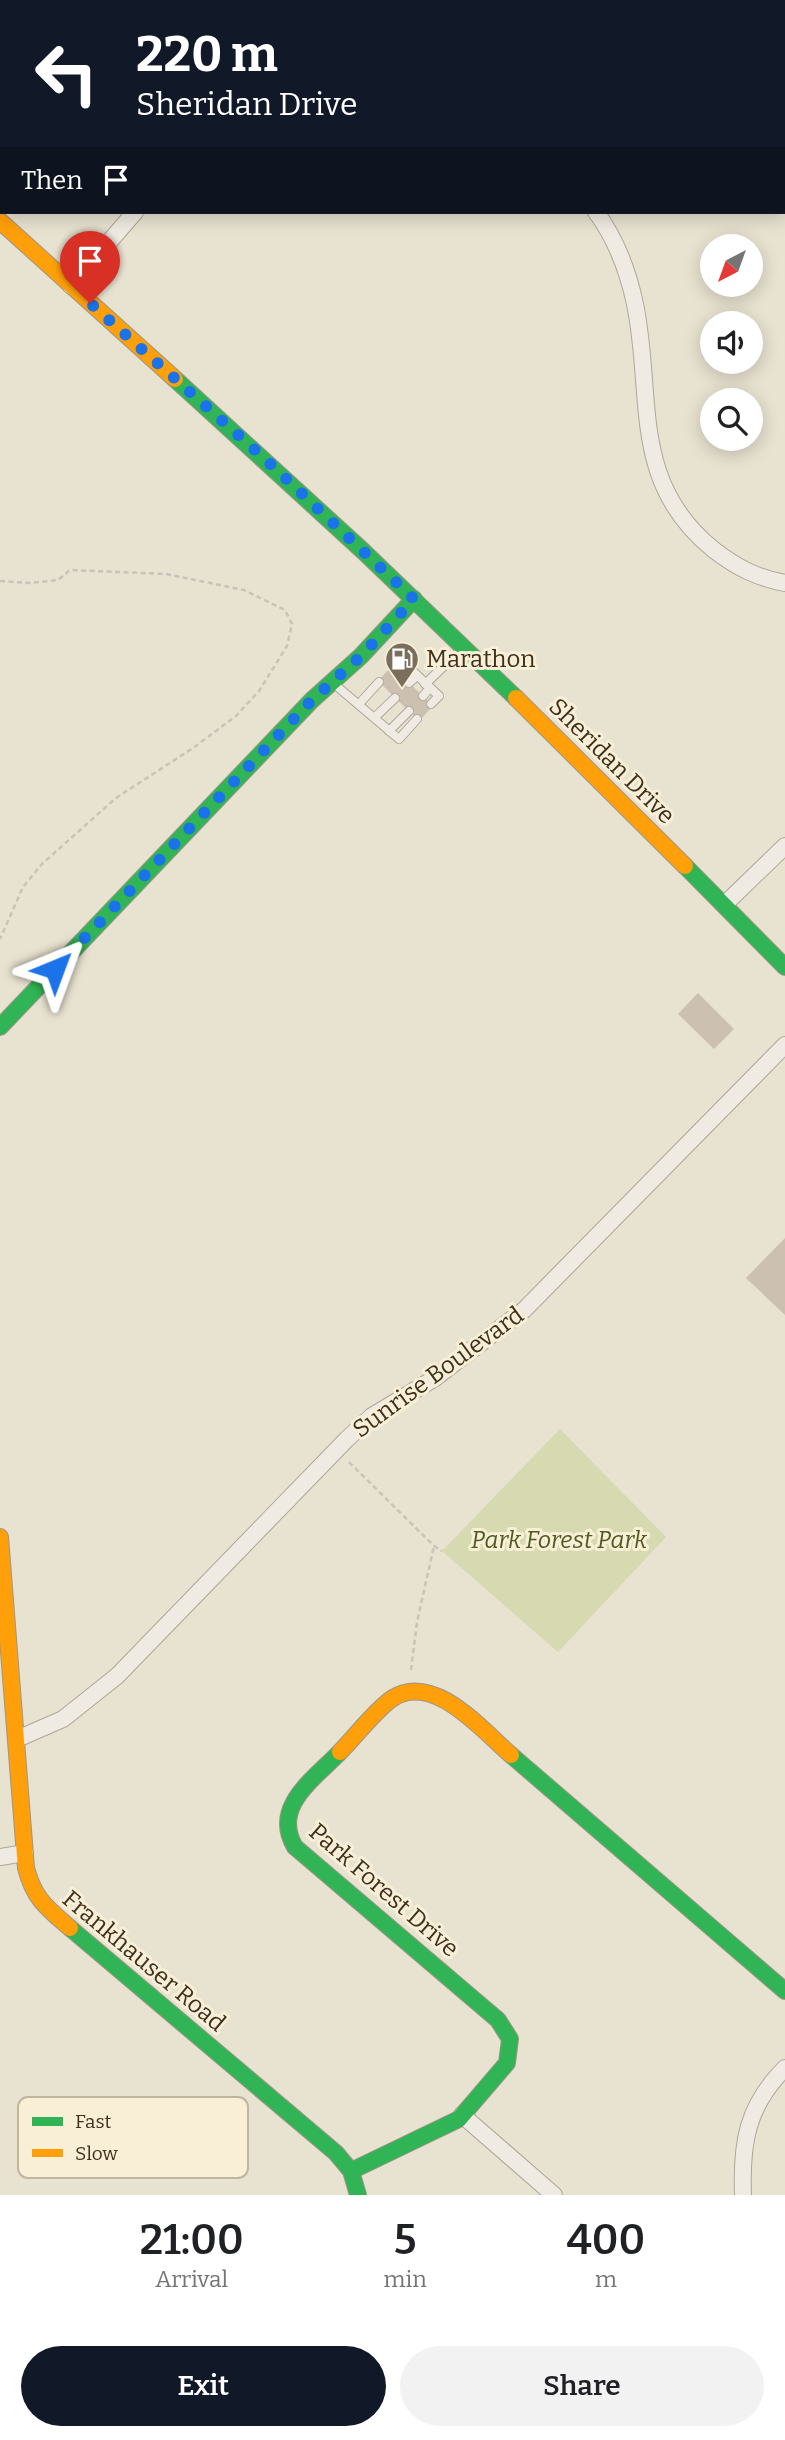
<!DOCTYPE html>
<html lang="en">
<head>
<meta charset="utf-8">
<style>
	body { margin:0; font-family:Bitter,serif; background:#f2f2f2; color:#202124; height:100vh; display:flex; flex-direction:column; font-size:26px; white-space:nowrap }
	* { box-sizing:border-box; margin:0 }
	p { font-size:23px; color:#757577 }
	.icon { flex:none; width:38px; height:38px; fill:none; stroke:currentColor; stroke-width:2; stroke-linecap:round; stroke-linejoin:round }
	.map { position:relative; height:2195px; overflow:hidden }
	.details { display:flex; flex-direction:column; background:#fff; flex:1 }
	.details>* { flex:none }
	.banner { position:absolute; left:0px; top:0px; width:786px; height:214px; box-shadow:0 4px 18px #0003; background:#111827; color:#fff; overflow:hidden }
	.needle { width:46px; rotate:221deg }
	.buttons { position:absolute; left:700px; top:234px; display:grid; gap:14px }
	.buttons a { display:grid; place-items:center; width:63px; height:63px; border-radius:50%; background:#fff; box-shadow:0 4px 18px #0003; font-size:35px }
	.pin { position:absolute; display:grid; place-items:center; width:60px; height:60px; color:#fff; margin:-72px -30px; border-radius:50% 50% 50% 0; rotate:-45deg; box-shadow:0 0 7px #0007 }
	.pin .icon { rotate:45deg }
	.me { position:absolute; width:77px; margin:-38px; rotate:44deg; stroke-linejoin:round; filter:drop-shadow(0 0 5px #0008) }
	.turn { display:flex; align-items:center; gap:24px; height:147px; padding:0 21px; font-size:32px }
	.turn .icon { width:91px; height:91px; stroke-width:2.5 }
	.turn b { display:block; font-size:49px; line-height:60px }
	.then { display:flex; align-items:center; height:66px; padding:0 21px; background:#0003; gap:14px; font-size:26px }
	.eta { display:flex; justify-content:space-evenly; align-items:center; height:119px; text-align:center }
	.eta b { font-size:42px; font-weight:600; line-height:49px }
	.button { display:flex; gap:14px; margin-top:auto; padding:14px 21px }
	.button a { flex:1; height:80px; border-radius:42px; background:#111827; color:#fff; font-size:28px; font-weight:600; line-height:80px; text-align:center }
	.button a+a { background:#f2f2f2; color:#202124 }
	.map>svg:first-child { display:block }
	.green { fill:#d7d9b1 }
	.building { fill:#ccc0b0 }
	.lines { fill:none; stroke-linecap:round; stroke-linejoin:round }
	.lane-casing { stroke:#aea698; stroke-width:10 }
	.street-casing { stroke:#aea698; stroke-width:18 }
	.fast-casing { stroke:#9d9688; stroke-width:18 }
	.slow-casing { stroke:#9d9688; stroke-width:18 }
	.path { stroke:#c9c3b8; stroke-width:2.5; stroke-dasharray:5 3.5; stroke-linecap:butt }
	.lane { stroke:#efebe2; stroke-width:8 }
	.street { stroke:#efebe2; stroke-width:16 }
	.fast { stroke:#30b455; stroke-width:16 }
	.slow { stroke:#ff9f0a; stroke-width:16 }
	.route { stroke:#1a73e8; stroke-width:12; stroke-dasharray:0 21.6 }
	.labels { text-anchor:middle; stroke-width:6; stroke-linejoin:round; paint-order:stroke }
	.poi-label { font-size:24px; fill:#3e2f1f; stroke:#f8efd6; text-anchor:start }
	.street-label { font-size:24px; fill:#3e2f1f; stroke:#f8efd6 }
	.park-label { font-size:24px; font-style:italic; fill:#4d5c23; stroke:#f8efd6 }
	.key { fill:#f8efd6; stroke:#c0b59f; stroke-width:2 }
	.key-label { font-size:19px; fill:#3e2f1f }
</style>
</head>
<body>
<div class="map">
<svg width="785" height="2195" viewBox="0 0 785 2195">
	<rect width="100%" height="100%" fill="#e8e2d0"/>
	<!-- green -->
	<polygon class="green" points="560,1429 666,1537 558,1652 442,1551"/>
	<!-- building -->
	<g class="building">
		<polygon points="392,666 433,706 419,721 378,681"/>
		<polygon points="698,993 734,1029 714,1049 678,1014"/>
		<polygon points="785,1238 785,1315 746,1278"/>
	</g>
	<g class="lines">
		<!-- lane casing -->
		<g class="lane-casing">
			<g id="lane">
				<polyline points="393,667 400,659 439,696 431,704"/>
				<polyline points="333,683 399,739 417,719"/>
				<polyline points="409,683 417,676"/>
				<polyline points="425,684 462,649"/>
				<polyline points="423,696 430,688"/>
				<polyline points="359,704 379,682"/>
				<polyline points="375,717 395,698"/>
				<polyline points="389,731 409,711"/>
			</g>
		</g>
		<!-- street casing -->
		<g class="street-casing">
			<g id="street">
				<polyline points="374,0 376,2"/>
				<polyline points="746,0 748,2"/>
				<polyline points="274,2 275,0"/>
				<polyline points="0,18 2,19"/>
				<polyline points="784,34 785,35"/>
				<path d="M596 212C616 239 628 271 635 304 654 396 629 482 714 550 736 567 757 578 785 583"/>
				<polyline points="71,286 135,212"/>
				<polyline points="724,905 785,846"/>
				<polyline points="17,1739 63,1719 117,1676 347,1439 372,1416 435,1378 524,1310 785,1045"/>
				<polyline points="0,1857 25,1853"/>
				<polyline points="462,2115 554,2195"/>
				<path d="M743 2195C741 2143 747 2106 785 2068"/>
			</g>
		</g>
		<!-- fast casing -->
		<g class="fast-casing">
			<g id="fast">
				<polyline points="175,379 363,551 516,698"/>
				<polyline points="685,866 785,967"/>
				<polyline points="0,1027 312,700 361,656 414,599"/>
				<path d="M340 1752C314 1779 271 1807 295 1847L498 2020 510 2039 507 2063 459 2119 351 2171"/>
				<polyline points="511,1755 785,1991"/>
				<polyline points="70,1928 336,2153 351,2171 358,2195"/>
			</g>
		</g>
		<!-- slow casing -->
		<g class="slow-casing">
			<g id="slow">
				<polyline points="0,221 175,379"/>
				<polyline points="516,698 685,866"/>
				<path d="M0 1537 26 1868C34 1899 47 1908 70 1928"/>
				<path d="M340 1752C354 1738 377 1708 393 1698 434 1672 482 1730 511 1755"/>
			</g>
		</g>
		<!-- path -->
		<g class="path">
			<polyline points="0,581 30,583 58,580 70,570 166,574 244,590 285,610 292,624 287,646 259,691 236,716 193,748 116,798 42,864 23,887 0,939"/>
			<polyline points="349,1462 434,1546 442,1551"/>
			<polyline points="411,1670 417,1622 434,1546"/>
		</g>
		<!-- lane -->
		<use href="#lane" class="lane"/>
		<!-- street -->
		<use href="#street" class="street"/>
		<!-- fast -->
		<use href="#fast" class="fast"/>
		<!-- slow -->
		<use href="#slow" class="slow"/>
	</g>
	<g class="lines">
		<!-- route -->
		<polyline class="route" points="55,969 312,700 361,656 414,599 263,457 90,303"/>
	</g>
	<!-- icons -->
	<defs>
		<g id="fuel-pin" transform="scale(1.75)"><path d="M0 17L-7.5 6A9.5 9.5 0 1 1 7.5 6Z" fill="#7a6e5d" stroke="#f8efd6"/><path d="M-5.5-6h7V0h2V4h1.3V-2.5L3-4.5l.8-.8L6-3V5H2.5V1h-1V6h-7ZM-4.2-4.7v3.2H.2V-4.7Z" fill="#fff"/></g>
	</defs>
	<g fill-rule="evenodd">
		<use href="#fuel-pin" x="402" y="659"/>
	</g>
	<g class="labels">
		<!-- poi labels -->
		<g class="poi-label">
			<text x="426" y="667">Marathon</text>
		</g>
		<!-- street labels -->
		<g class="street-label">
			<text transform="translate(612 761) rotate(45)" y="8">Sheridan Drive</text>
			<text transform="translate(438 1372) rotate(-36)" y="8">Sunrise Boulevard</text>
			<text transform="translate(384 1890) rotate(41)" y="8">Park Forest Drive</text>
			<text transform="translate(144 1961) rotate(40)" y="8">Frankhauser Road</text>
		</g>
		<!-- park labels -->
		<g class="park-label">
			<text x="559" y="1548">Park Forest Park</text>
		</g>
	</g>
	<!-- legend -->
	<rect x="18" y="2097" width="230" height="81" rx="10" class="key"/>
	<rect x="32" y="2117" width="31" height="9" fill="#30b455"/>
	<rect x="32" y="2149" width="31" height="8" fill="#ff9f0a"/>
	<g class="key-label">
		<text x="75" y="2128">Fast</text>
		<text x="75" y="2160">Slow</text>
	</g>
</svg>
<div class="buttons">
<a><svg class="needle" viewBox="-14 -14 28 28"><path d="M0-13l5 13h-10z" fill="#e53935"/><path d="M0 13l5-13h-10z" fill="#757577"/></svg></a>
<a><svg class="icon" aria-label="sound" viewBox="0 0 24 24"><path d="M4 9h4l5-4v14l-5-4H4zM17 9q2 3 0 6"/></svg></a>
<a><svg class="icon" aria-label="search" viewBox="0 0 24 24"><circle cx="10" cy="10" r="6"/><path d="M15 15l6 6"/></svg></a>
</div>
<div class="pin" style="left:90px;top:303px;background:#d93025"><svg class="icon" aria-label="arrive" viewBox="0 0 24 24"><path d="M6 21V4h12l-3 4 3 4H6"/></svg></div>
<svg class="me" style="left:55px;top:969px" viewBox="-20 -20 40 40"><path d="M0-17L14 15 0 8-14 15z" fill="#1a73e8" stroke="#fff" stroke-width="4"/></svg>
<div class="banner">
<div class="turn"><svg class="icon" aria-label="left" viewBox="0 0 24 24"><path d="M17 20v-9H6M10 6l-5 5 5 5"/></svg><div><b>220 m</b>Sheridan Drive</div></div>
<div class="then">Then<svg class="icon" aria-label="arrive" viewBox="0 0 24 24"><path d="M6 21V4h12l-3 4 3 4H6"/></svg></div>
</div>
</div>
<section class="details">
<div class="eta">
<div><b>21:00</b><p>Arrival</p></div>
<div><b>5</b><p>min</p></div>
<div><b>400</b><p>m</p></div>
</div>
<div class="button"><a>Exit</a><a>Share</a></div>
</section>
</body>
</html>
